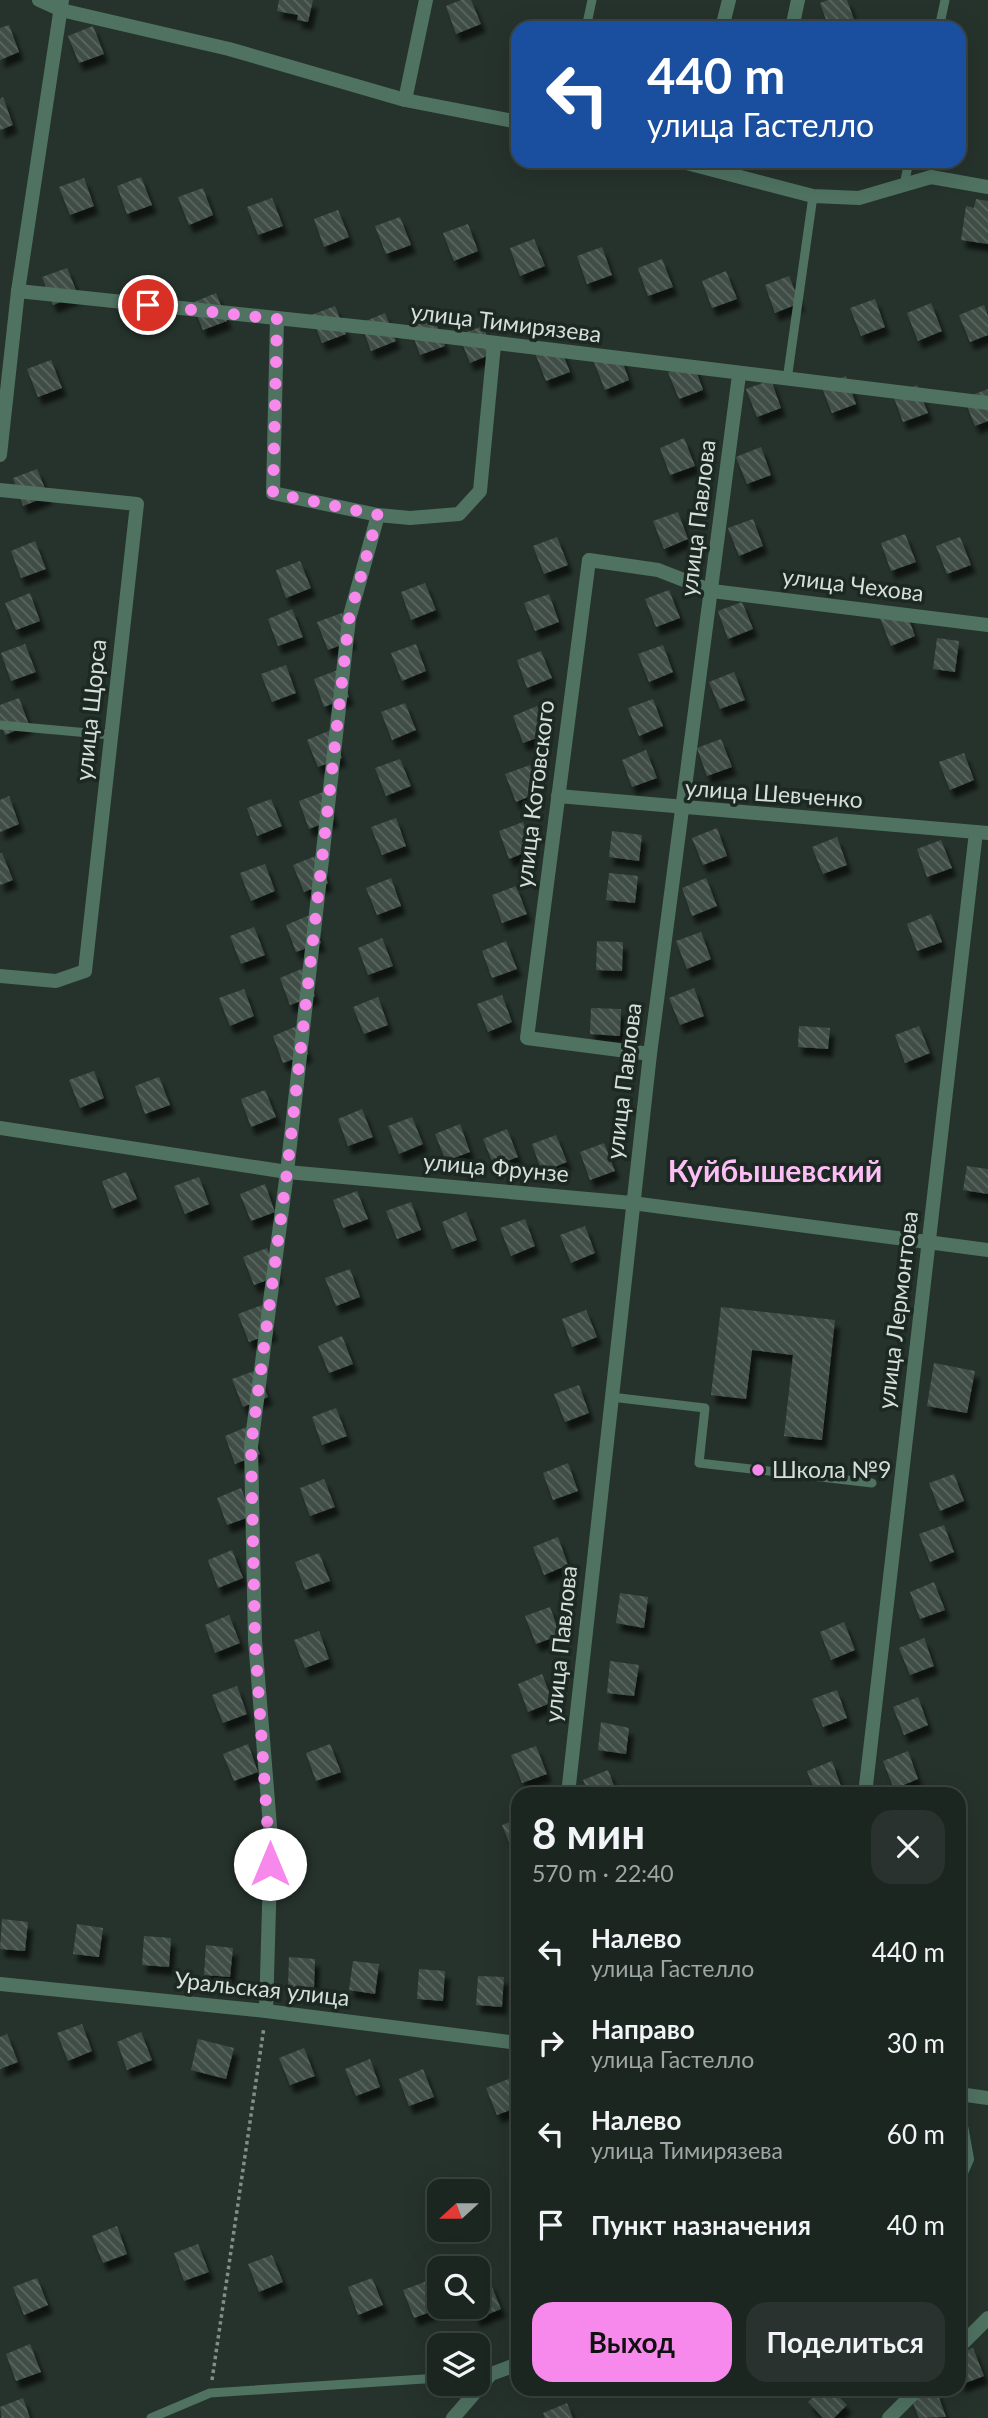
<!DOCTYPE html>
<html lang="ru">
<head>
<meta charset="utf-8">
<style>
	body { margin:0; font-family:Lato,sans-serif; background:#29322e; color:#f1f3f6; height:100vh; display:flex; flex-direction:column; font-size:26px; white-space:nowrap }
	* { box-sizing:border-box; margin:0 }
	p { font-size:23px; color:#a0a5a5 }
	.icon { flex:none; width:38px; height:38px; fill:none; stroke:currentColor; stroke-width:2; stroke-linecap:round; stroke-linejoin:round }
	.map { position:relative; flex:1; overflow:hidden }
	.sheet { position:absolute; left:511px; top:1787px; width:455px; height:609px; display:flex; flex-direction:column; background:#1c2621; border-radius:21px; box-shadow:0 7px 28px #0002,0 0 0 2px #3a433f }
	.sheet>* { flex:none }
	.top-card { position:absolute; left:511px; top:21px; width:455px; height:147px; border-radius:21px; box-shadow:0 7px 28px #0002,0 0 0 2px #3a433f; background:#1a4fa0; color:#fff; overflow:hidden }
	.needle { width:46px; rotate:249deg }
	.controls { position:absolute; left:427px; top:2179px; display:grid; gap:14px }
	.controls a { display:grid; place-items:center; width:63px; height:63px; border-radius:14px; background:#1c2621; box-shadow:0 7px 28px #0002,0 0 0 2px #3a433f; font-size:35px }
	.pin { position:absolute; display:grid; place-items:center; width:60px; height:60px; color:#fff; margin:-30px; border:4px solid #fff; border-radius:50%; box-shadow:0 2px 7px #0007 }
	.me { position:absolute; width:77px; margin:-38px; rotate:0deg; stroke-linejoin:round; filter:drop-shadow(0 0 5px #0008) }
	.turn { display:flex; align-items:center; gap:24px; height:147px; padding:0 21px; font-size:32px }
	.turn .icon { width:91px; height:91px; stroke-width:2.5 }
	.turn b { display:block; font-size:49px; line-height:60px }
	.round { display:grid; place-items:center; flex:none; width:74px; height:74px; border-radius:21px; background:#29322e }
	.summary { display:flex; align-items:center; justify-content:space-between; height:119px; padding:0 21px }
	h1 { font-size:42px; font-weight:700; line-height:52px }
	.button { display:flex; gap:14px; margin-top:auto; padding:14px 21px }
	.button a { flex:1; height:80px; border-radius:21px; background:#f788ec; color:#111; font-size:28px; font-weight:700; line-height:80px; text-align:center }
	.button a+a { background:#29322e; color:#f1f3f6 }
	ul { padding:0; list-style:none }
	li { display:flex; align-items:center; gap:21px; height:91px; padding:0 21px }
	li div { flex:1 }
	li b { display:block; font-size:26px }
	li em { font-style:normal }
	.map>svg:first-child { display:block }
	.building { fill:url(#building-back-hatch); filter:url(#shadow) }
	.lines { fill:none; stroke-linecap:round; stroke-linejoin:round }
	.path { stroke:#848e89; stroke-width:3.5; stroke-dasharray:3.5 3.5; stroke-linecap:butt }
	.service { stroke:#4f7261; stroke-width:9 }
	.minor { stroke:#4f7261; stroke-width:14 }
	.tertiary { stroke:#4f7261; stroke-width:14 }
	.route { stroke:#f788ec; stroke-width:12; stroke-dasharray:0 21.6 }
	.poi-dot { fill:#f788ec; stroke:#1c2822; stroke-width:2.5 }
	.labels { text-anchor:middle; stroke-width:7; stroke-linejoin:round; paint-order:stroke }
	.street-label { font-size:23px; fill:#d6deda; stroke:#1c2822 }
	.poi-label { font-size:23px; fill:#d6deda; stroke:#1c2822; text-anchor:start }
	.district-label { font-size:30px; font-weight:bold; fill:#fdbef5; stroke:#1c2822 }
</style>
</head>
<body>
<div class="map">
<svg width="988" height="2418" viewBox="0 0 988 2418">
	<defs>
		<pattern id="building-back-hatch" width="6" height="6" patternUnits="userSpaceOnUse" patternTransform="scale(1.75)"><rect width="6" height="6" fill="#404e47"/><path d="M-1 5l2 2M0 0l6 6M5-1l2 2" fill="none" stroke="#5b6761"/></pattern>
		<filter id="shadow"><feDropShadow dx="4.5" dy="8" stdDeviation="2" flood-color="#0009"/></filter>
	</defs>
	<rect width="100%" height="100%" fill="#26322c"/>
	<!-- building -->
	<g class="building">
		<polygon points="279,0 313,0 308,22 297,20 298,15 277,11"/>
		<polygon points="461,0 471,0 481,24 456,34 446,6"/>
		<polygon points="828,0 847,0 855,22 829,28 820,3"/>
		<polygon points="9,25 19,52 0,60 0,28"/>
		<polygon points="93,26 104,54 79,63 68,36"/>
		<polygon points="3,97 13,125 0,130 0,99"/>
		<polygon points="141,177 152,205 127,214 117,186"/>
		<polygon points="84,178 94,206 70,215 59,187"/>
		<polygon points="203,188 213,215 189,225 178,197"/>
		<polygon points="272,198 283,226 258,235 247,207"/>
		<polygon points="976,199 988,201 988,244 961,240 966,206 974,208"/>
		<polygon points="338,210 349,237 324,247 314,219"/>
		<polygon points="400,217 411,245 386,254 375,226"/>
		<polygon points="468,224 478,251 454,261 443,233"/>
		<polygon points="534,239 545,266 520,276 510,248"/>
		<polygon points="602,247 612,275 587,284 577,256"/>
		<polygon points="662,259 673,287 648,296 638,268"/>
		<polygon points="67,268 78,295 53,305 42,277"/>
		<polygon points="726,271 737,299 712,308 702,281"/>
		<polygon points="789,276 800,303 775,313 765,285"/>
		<polygon points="143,284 154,312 129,321 119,294"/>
		<polygon points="216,293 227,321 203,330 192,303"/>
		<polygon points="875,299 885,327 861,336 850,308"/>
		<polygon points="931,303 942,331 918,341 907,313"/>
		<polygon points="984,305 988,316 988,335 970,342 959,315"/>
		<polygon points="335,306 346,334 322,343 311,315"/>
		<polygon points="385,313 396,341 371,351 361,323"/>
		<polygon points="434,318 445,346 420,355 410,327"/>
		<polygon points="483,326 494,353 470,363 459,335"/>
		<polygon points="559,344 570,372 546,381 535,353"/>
		<polygon points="619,352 629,380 605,390 594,362"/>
		<polygon points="51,360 62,388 38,397 27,369"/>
		<polygon points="693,362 703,390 679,399 668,372"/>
		<polygon points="846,376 856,404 832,413 821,385"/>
		<polygon points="771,380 781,408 757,417 746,389"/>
		<polygon points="917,385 928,413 903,422 893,395"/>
		<polygon points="988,389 988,421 975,426 964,398"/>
		<polygon points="684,438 695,466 670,475 660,448"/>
		<polygon points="761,447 771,475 747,484 736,457"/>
		<polygon points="37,469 48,496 23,506 13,478"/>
		<polygon points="678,512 688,539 664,549 653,521"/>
		<polygon points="753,519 763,546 739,556 728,528"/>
		<polygon points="905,534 916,562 891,571 881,543"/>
		<polygon points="557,537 568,565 544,574 533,546"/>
		<polygon points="960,537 971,565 947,574 936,546"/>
		<polygon points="35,541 46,569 21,578 11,551"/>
		<polygon points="300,561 311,588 286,598 276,570"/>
		<polygon points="425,583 436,610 411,620 401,592"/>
		<polygon points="669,590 680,618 656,627 645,599"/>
		<polygon points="30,593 40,621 16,630 5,603"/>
		<polygon points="549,594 559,622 535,631 524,603"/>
		<polygon points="742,602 753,629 728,639 718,611"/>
		<polygon points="292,609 303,637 278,646 268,619"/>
		<polygon points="905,609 915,636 891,646 880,618"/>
		<polygon points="342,613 352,641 328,650 317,622"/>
		<polygon points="937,638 959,641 955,672 933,669"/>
		<polygon points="25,644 36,672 11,681 1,653"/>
		<polygon points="416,644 426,671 402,681 391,653"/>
		<polygon points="663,645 673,672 649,682 638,654"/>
		<polygon points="541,651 552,678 527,688 517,660"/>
		<polygon points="286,665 296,693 272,702 261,674"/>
		<polygon points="338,670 349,697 324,707 314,679"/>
		<polygon points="734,672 745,700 720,709 709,682"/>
		<polygon points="19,698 29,725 5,735 0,722 0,705"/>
		<polygon points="653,699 663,726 639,736 628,708"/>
		<polygon points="405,703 416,730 392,740 381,712"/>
		<polygon points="537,706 548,734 523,743 513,716"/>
		<polygon points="331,730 342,758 318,767 307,740"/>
		<polygon points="721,739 732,767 707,776 697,748"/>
		<polygon points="646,750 657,778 632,787 622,760"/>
		<polygon points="964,753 974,780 950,790 939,762"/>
		<polygon points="400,759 411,786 386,796 375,768"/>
		<polygon points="530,765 540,792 516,802 505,774"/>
		<polygon points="323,792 334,819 309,829 299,801"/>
		<polygon points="9,796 19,824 0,832 0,800"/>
		<polygon points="271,799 282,826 257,836 247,808"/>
		<polygon points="396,818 406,846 382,855 371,827"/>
		<polygon points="523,822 534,849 509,859 499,831"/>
		<polygon points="717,828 727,856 703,865 692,838"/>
		<polygon points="612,831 642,835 639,861 609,857"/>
		<polygon points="837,837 847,865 823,874 812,847"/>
		<polygon points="941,840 952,868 927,877 917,849"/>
		<polygon points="0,853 2,853 13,880 0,885"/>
		<polygon points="318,855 328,883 304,892 293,865"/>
		<polygon points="265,864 275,891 251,901 240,873"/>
		<polygon points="609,873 638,876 635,903 606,900"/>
		<polygon points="391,878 401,906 377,915 366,888"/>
		<polygon points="706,878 717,906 692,916 682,888"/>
		<polygon points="516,886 527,914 502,923 492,895"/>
		<polygon points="931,914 942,942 917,951 907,924"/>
		<polygon points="310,915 321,943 296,952 286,925"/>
		<polygon points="254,927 265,955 241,964 230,936"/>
		<polygon points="701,932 711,959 687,969 676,941"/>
		<polygon points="382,938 393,966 368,975 358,948"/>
		<polygon points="506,941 517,969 492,978 482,951"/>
		<polygon points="597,941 623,942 622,971 596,970"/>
		<polygon points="304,968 315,996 290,1005 280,978"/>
		<polygon points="694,988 704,1016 680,1025 669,998"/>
		<polygon points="244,989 254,1016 230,1026 219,998"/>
		<polygon points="502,995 512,1022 488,1032 477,1004"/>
		<polygon points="378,997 388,1025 364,1034 353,1007"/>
		<polygon points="591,1008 621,1009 620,1036 590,1034"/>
		<polygon points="297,1026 308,1054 283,1063 273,1036"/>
		<polygon points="799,1026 830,1028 828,1049 798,1047"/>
		<polygon points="919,1026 930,1053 905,1063 895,1035"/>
		<polygon points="94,1071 104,1098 80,1108 69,1080"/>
		<polygon points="159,1077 170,1105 145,1114 135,1086"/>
		<polygon points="265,1090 276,1117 251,1127 241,1099"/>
		<polygon points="362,1109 373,1137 348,1146 338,1119"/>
		<polygon points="412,1117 423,1144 399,1154 388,1126"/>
		<polygon points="460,1124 470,1152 446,1161 435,1134"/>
		<polygon points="507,1129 518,1157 494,1166 483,1139"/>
		<polygon points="556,1135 567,1162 542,1172 532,1144"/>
		<polygon points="604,1143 615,1171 590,1180 580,1152"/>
		<polygon points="967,1166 988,1169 988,1194 963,1190"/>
		<polygon points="126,1172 137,1199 112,1209 102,1181"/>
		<polygon points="199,1177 209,1204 185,1214 174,1186"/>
		<polygon points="265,1184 275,1212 251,1221 240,1194"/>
		<polygon points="357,1191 368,1219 343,1228 333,1200"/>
		<polygon points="411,1202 421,1230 397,1239 386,1211"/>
		<polygon points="466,1212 477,1240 452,1249 442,1222"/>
		<polygon points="525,1219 535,1246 511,1256 500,1228"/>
		<polygon points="585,1226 595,1253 571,1263 560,1235"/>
		<polygon points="267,1248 278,1276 254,1285 243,1257"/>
		<polygon points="350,1269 360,1297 336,1306 325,1278"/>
		<polygon points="262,1305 273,1333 249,1342 238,1314"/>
		<polygon points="721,1307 835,1320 822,1440 784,1436 793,1355 752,1350 746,1399 711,1395"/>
		<polygon points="586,1310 597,1337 572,1347 562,1319"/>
		<polygon points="342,1336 353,1364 329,1373 318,1346"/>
		<polygon points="934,1363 975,1371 967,1413 927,1406"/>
		<polygon points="257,1370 268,1397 243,1407 232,1379"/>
		<polygon points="579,1385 589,1413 565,1422 554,1394"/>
		<polygon points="336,1408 347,1436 322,1445 312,1417"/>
		<polygon points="249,1426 260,1454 235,1464 225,1436"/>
		<polygon points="568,1463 578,1491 553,1500 543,1473"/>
		<polygon points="954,1474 964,1501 940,1511 929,1483"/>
		<polygon points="324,1479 335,1507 310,1516 300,1488"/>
		<polygon points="241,1488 252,1516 227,1525 217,1498"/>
		<polygon points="944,1525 954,1552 930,1562 919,1534"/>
		<polygon points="558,1537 568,1565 544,1575 533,1547"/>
		<polygon points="232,1550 243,1578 218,1588 208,1560"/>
		<polygon points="319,1553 330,1581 305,1590 295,1562"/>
		<polygon points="934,1582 945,1610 920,1619 910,1592"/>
		<polygon points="620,1593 648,1597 644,1628 616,1623"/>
		<polygon points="550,1607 560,1635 536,1644 525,1616"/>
		<polygon points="229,1615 240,1643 215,1653 205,1625"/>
		<polygon points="844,1622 855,1650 831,1660 820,1632"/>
		<polygon points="319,1631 329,1659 305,1668 294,1640"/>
		<polygon points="924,1638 934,1666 910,1675 899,1648"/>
		<polygon points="610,1661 639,1665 634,1696 607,1693"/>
		<polygon points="542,1674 553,1702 528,1712 518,1684"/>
		<polygon points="237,1686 247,1714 223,1723 212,1695"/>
		<polygon points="837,1690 847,1718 823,1727 812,1699"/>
		<polygon points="918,1697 928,1725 904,1735 893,1707"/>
		<polygon points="601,1722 629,1728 626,1754 598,1750"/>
		<polygon points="248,1744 258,1772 234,1781 223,1754"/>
		<polygon points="330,1744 341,1772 316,1781 306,1753"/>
		<polygon points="536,1746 547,1774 522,1783 511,1755"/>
		<polygon points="908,1751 918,1779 894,1789 883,1761"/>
		<polygon points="832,1761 842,1789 830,1794 816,1794 807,1771"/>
		<polygon points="608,1770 617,1794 589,1794 583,1780"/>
		<polygon points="518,1819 518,1850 513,1852 502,1825"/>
		<polygon points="2,1919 28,1922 25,1951 0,1949"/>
		<polygon points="77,1924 103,1928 99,1957 73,1954"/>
		<polygon points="144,1936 171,1938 169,1967 142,1965"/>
		<polygon points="206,1945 233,1948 230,1977 204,1975"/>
		<polygon points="289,1957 315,1959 314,1988 288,1987"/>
		<polygon points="353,1961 379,1964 375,1994 349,1990"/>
		<polygon points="419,1969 445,1971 443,2001 417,1999"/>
		<polygon points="478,1976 504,1977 502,2007 476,2005"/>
		<polygon points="82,2024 92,2051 68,2061 57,2033"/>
		<polygon points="141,2032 152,2060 127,2070 117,2042"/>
		<polygon points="7,2034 18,2062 0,2069 0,2037"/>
		<polygon points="198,2039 234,2048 226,2079 191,2070"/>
		<polygon points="304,2048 315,2076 290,2085 279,2058"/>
		<polygon points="370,2059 380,2087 356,2096 345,2069"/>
		<polygon points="423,2069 434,2097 409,2106 399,2079"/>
		<polygon points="511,2078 518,2097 518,2107 497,2115 486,2088"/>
		<polygon points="117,2226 127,2254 103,2263 92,2236"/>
		<polygon points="198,2244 209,2272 184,2281 174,2253"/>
		<polygon points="272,2255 283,2282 259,2292 248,2264"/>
		<polygon points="37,2278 48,2305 24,2315 13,2287"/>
		<polygon points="372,2278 383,2305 358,2315 348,2287"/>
		<polygon points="427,2281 438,2309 414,2318 403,2290"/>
		<polygon points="490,2282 501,2309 476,2319 471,2306 478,2306 478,2286"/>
		<polygon points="30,2344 41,2372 16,2381 6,2354"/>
		<polygon points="973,2348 984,2376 960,2385 959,2353"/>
		<polygon points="821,2389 831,2389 847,2405 834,2418 823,2418 808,2402"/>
		<polygon points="936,2389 946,2417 919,2418 911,2398"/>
		<polygon points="23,2398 30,2418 2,2418 0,2407"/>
		<polygon points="567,2403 573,2418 545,2418 543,2413"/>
	</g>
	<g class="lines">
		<!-- path -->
		<polyline class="path" points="212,2380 264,2027"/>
		<!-- service -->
		<g class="service">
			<polyline points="586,28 592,0"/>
			<polyline points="939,28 945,0"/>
			<polyline points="904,185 909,161"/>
			<polyline points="787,380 813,196"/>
			<polyline points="0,725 111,735"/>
			<polyline points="611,1397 705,1408 699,1463 872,1483"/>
			<polyline points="151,2418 210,2393 439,2378"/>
		</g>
		<!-- minor -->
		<g class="minor">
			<polyline points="39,0 61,10 229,49 405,100 518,122"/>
			<polyline points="722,28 729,0"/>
			<polyline points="792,28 798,0"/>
			<polyline points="405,100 426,0"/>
			<polyline points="679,161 813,196 859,198 931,177 988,187"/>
			<polyline points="18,291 382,329 988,403"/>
			<polyline points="0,455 18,291 62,0"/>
			<polyline points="0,490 137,504 85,971 56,981 0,976"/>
			<polyline points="378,515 410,518 459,514 480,491 494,345"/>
			<polyline points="558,796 988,833"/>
			<polyline points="650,1054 527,1038 589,560 658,570 712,591 988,625"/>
			<polyline points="0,1128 287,1172 632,1203 988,1250"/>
			<polyline points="568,1794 650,1054 739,375"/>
			<polyline points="865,1794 976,832"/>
			<polyline points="266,2011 271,1839 255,1640 251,1446 287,1172 349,619 378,515 273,493 277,319"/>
			<polyline points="959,2115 967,2159 959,2177"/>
			<polyline points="959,2347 988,2318"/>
			<polyline points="453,2418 491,2374 518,2364"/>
			<polyline points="889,2418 918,2389"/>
		</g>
		<!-- tertiary -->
		<g class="tertiary">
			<polyline points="0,1984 266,2011 518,2043"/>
			<polyline points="959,2094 988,2098"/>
		</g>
	</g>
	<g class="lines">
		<!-- route -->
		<polyline class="route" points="148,305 277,319 273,493 378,515 349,619 287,1172 251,1446 255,1640 270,1864"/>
	</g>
	<!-- markers -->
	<circle class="poi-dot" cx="758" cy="1470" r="7"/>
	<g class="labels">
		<!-- street labels -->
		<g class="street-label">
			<text transform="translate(506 323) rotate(7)" y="8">улица Тимирязева</text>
			<text transform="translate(698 518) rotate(-83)" y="8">улица Павлова</text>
			<text transform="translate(853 585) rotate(7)" y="8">улица Чехова</text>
			<text transform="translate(91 710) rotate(-84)" y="8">улица Щорса</text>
			<text transform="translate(535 794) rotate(-83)" y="8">улица Котовского</text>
			<text transform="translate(774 794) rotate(4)" y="8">улица Шевченко</text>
			<text transform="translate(624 1081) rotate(-83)" y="8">улица Павлова</text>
			<text transform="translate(496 1168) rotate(5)" y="8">улица Фрунзе</text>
			<text transform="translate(898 1310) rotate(-83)" y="8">улица Лермонтова</text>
			<text transform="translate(561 1644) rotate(-84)" y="8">улица Павлова</text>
			<text transform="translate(262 1989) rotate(6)" y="8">Уральская улица</text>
		</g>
		<!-- poi labels -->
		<g class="poi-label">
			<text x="772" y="1478">Школа №9</text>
		</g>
		<!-- district labels -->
		<g class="district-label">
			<text x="775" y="1182">Куйбышевский</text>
		</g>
	</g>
</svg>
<div class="controls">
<a><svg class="needle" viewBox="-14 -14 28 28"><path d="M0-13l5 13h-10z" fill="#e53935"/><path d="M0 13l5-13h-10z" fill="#a0a5a5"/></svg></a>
<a><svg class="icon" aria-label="search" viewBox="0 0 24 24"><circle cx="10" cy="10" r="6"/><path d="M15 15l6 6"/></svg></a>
<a><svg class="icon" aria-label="layers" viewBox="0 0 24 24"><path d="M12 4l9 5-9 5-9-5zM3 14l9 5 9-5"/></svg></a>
</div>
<div class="pin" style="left:148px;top:305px;background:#d93025"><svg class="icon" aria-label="arrive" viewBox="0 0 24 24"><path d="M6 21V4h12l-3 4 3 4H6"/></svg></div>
<svg class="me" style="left:270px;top:1864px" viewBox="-20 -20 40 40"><circle r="19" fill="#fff"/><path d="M0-13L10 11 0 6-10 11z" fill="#f788ec"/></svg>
<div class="top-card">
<div class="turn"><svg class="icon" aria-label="left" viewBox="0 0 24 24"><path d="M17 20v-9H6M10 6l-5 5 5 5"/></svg><div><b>440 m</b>улица Гастелло</div></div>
</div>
<section class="sheet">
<div class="summary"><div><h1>8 мин</h1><p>570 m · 22:40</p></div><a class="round"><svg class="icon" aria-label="close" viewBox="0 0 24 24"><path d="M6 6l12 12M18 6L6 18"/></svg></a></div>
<ul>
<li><svg class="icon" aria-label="left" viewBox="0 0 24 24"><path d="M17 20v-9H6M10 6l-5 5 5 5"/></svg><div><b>Налево</b><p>улица Гастелло</p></div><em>440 m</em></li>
<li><svg class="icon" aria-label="right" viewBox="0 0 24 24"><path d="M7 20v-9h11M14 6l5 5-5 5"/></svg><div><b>Направо</b><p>улица Гастелло</p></div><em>30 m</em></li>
<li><svg class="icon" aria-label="left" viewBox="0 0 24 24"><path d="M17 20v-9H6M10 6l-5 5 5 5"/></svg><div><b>Налево</b><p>улица Тимирязева</p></div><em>60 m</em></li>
<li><svg class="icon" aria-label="arrive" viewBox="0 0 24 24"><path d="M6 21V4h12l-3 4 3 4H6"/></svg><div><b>Пункт назначения</b></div><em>40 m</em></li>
</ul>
<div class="button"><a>Выход</a><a>Поделиться</a></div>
</section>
</div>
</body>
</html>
